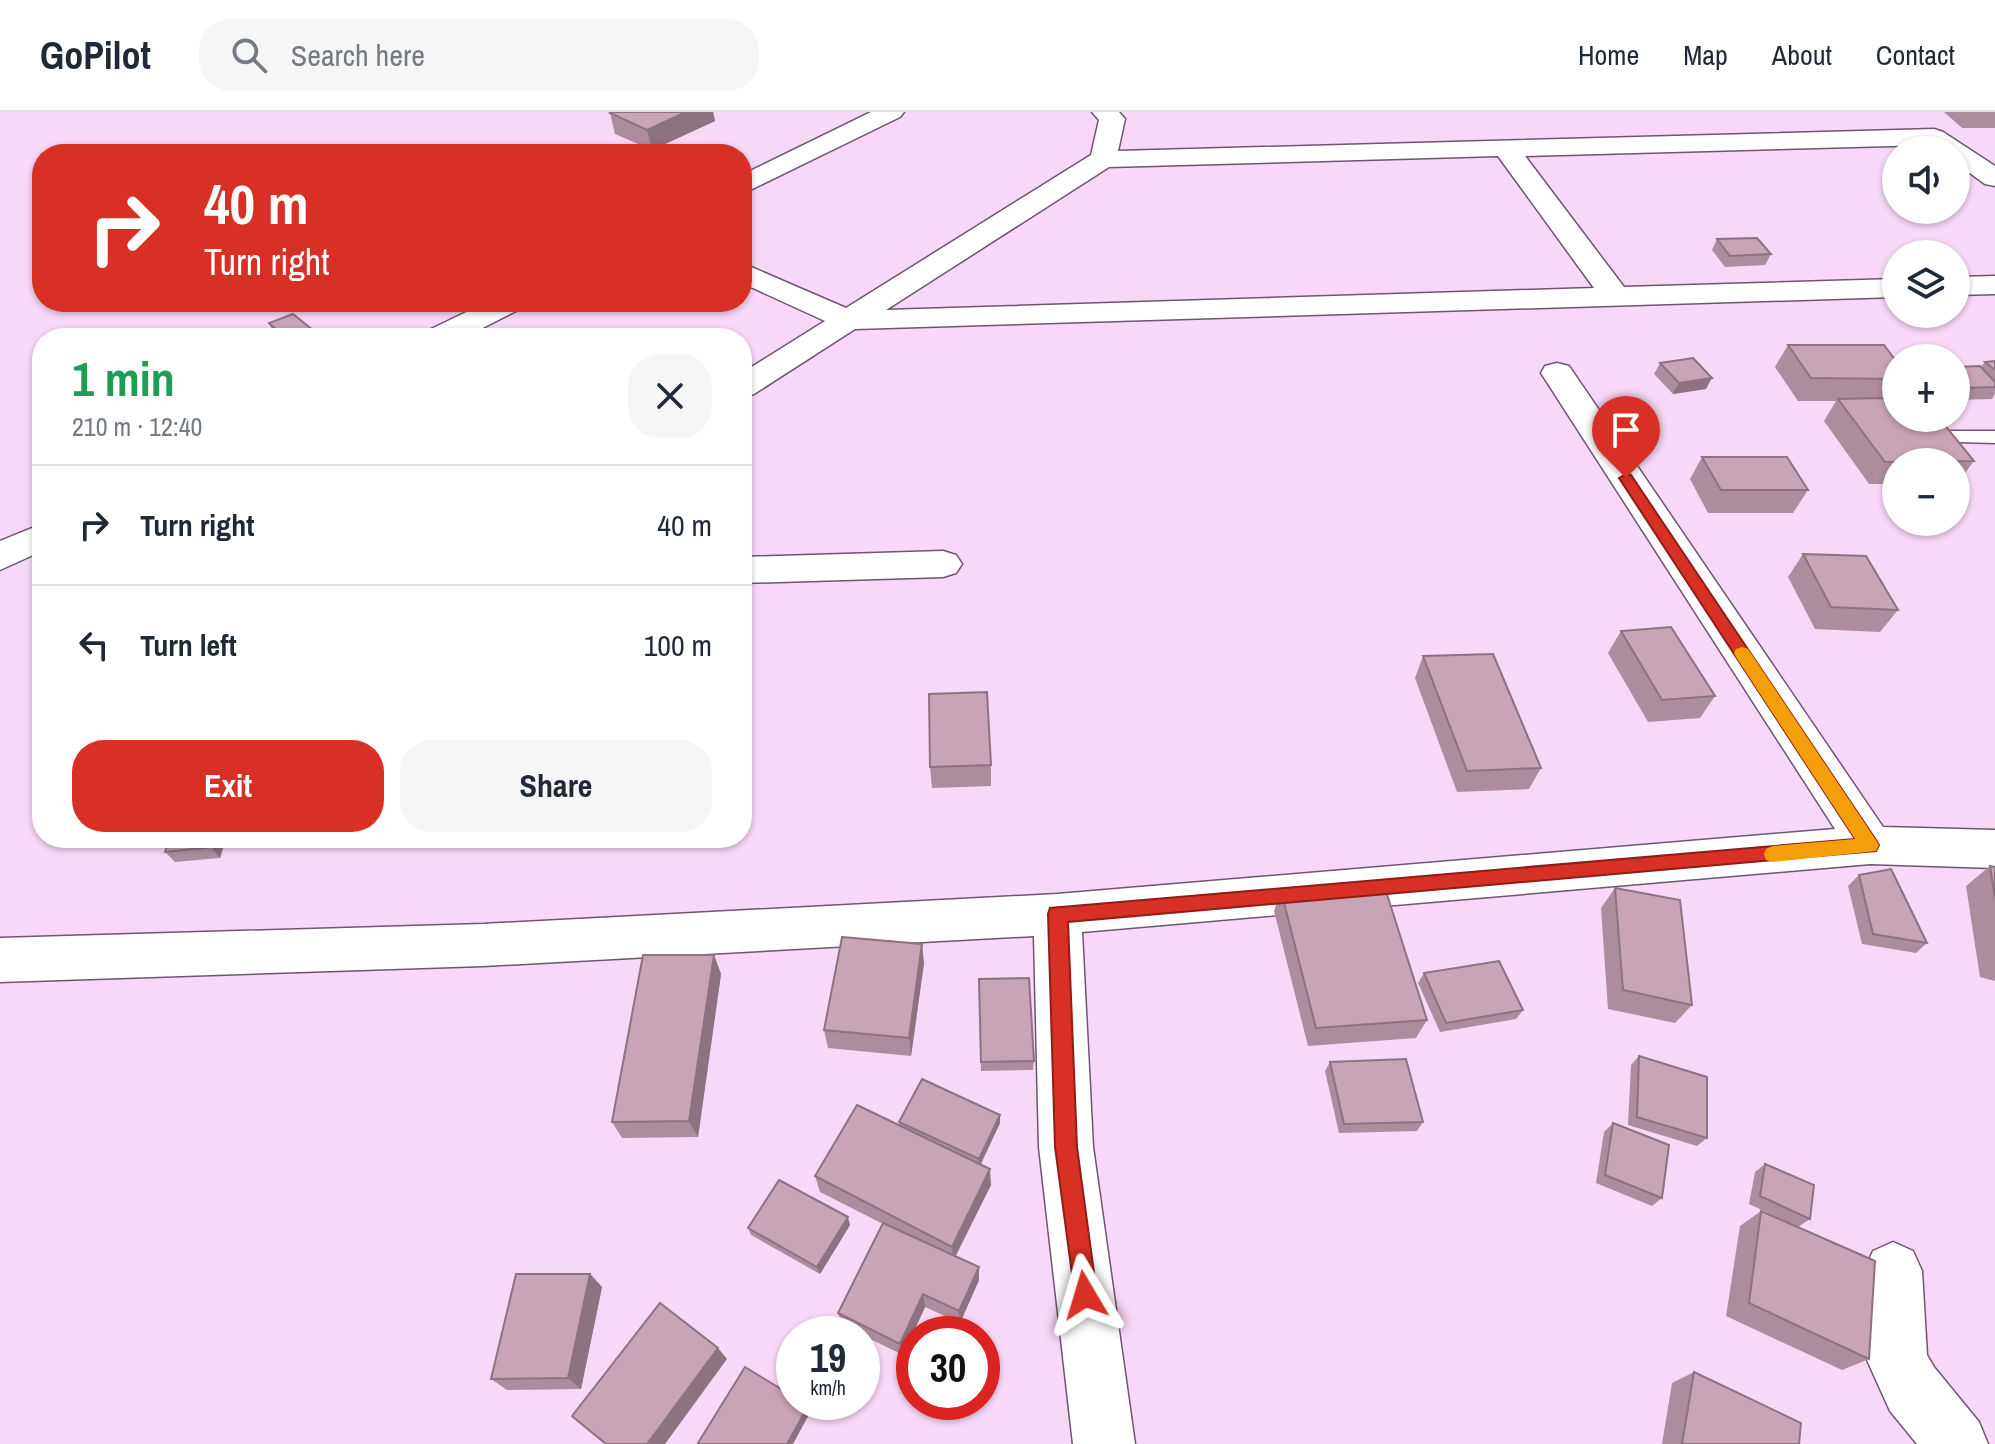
<!DOCTYPE html>
<html lang="en">
<head>
<meta charset="utf-8">
<style>
	body { margin:0; font-family:"Archivo Narrow",sans-serif; background:#f6f6f7; color:#1f2937; height:100vh; display:flex; flex-direction:column; font-size:30px; white-space:nowrap }
	* { box-sizing:border-box; margin:0 }
	p { font-size:26px; color:#747a83 }
	.icon { flex:none; width:44px; height:44px; fill:none; stroke:currentColor; stroke-width:2; stroke-linecap:round; stroke-linejoin:round }
	.map { position:relative; flex:1; overflow:hidden }
	.panel { position:absolute; left:32px; top:216px; width:720px; height:520px; display:flex; flex-direction:column; background:#fff; border-radius:32px; box-shadow:0 2px 6px #0004 }
	.panel>* { flex:none }
	.top-card { position:absolute; left:32px; top:32px; width:720px; height:168px; border-radius:32px; box-shadow:0 2px 6px #0004; background:#d93025; color:#fff; overflow:hidden }
	.tools { position:absolute; left:1882px; top:24px; display:grid; gap:16px }
	.tools a { display:grid; place-items:center; width:88px; height:88px; border-radius:50%; background:#fff; box-shadow:0 2px 6px #0004; font-size:40px }
	.speed { position:absolute; left:776px; top:1204px; display:flex; gap:16px; font-size:40px; font-weight:700; text-align:center }
	.speed>* { display:grid; place-content:center; width:104px; height:104px; border-radius:50%; background:#fff; box-shadow:0 2px 6px #0004; line-height:1 }
	.speed small { font-size:20px; font-weight:400 }
	.speed .limit { border:12px solid #d22; background:#fff; color:#111 }
	.pin { position:absolute; display:grid; place-items:center; width:68px; height:68px; color:#fff; margin:-82px -34px; border-radius:50% 50% 50% 0; rotate:-45deg; box-shadow:0 0 8px #0007 }
	.pin .icon { rotate:45deg }
	.me { position:absolute; width:88px; margin:-44px; rotate:353deg; stroke-linejoin:round; filter:drop-shadow(0 0 6px #0008) }
	.turn { display:flex; align-items:center; gap:28px; height:168px; padding:0 40px; font-size:36px }
	.turn .icon { width:104px; height:104px; stroke-width:2.5 }
	.turn b { display:block; font-size:56px; line-height:68px }
	.round { display:grid; place-items:center; flex:none; width:84px; height:84px; border-radius:32px; background:#f6f6f7 }
	.summary { display:flex; align-items:center; justify-content:space-between; height:136px; padding:0 40px }
	h1 { font-size:48px; font-weight:700; line-height:60px; color:#1e9e55 }
	.button { display:flex; gap:16px; margin-top:auto; padding:16px 40px }
	.button a { flex:1; height:92px; border-radius:32px; background:#d93025; color:#fff; font-size:32px; font-weight:700; line-height:92px; text-align:center }
	.button a+a { background:#f6f6f7; color:#1f2937 }
	ul { padding:0; list-style:none }
	li { display:flex; align-items:center; gap:24px; height:120px; padding:0 40px; border-top:2px solid #e0e1e3 }
	li div { flex:1 }
	li b { display:block; font-size:30px }
	li em { font-style:normal }
	header { display:flex; align-items:center; gap:48px; box-sizing:border-box; height:112px; padding:0 40px; background:#fff; border-bottom:2px solid #e0e1e3 }
	header strong { font-size:38px }
	nav { display:flex; gap:44px; margin-inline-start:auto; font-size:28px }
	.search { width:560px; height:72px; background:#f6f6f7; display:flex; align-items:center; gap:20px; box-sizing:border-box; padding:0 28px; border-radius:32px; color:#747a83; font-size:30px }
	.map>svg:first-child { display:block }
	.lines { fill:none; stroke-linecap:round; stroke-linejoin:round }
	.service-casing { stroke:#6f556f; stroke-width:3 }
	.minor-casing { stroke:#6f556f; stroke-width:3 }
	.service { fill:#fff; fill-rule:evenodd }
	.minor { fill:#fff; fill-rule:evenodd }
	.wall { fill:#ad8c9d }
	.shaded-wall { fill:#8d727f }
	.building { fill:#c9a3b6; stroke:#8d727f; stroke-width:2 }
	.route { fill:#d93025; stroke:#8d1f18; stroke-width:2 }
	.slow { fill:#f59e0b }
</style>
</head>
<body>
<header>
<strong>GoPilot</strong>
<div class="search"><svg class="icon" aria-label="search" viewBox="0 0 24 24"><circle cx="10" cy="10" r="6"/><path d="M15 15l6 6"/></svg>Search here</div>
<nav><a>Home</a><a>Map</a><a>About</a><a>Contact</a></nav>
</header>
<div class="map">
<svg width="1995" height="1332" viewBox="0 0 1995 1332">
	<rect width="100%" height="100%" fill="#f7d8f6"/>
	<g class="lines">
		<!-- service casing -->
		<g class="service-casing">
			<polygon id="service" points="1929,319 1995,319 1995,331 1922,329 1919,325"/>
		</g>
		<!-- minor casing -->
		<g class="minor-casing">
			<g id="minor">
				<polygon points="871,0 904,0 900,5 742,82 742,63"/>
				<path d="M1092 0H1119L1125 7 1118 39 1934 17 1943 20 1995 54V74L1985 72 1956 51V38H1937L1929 33 1525 44 1624 175 1896 167V185L855 217 754 282 742 285V261L825 209 742 171V151L846 196 1091 43 1099 8ZM1498 44 1594 176 886 198 1109 55Z"/>
				<polygon points="1995,164 1995,182 1956,183 1956,165"/>
				<polygon points="487,190 526,190 522,196 463,226 422,226 427,219"/>
				<polygon points="1557,251 1569,254 1883,715 1995,718 1995,756 1870,752 1082,820 1093,1035 1135,1332 1073,1332 1039,1035 1034,824 483,854 0,870 0,826 483,812 1057,782 1835,717 1541,261 1545,254"/>
				<polygon points="42,412 42,439 0,458 0,429"/>
				<polygon points="943,439 956,443 962,452 956,461 943,465 742,471 742,445"/>
				<polygon points="1893,1130 1913,1139 1922,1159 1927,1243 1934,1255 1979,1310 1988,1332 1917,1332 1890,1299 1867,1248 1864,1159 1873,1139"/>
			</g>
		</g>
		<!-- service -->
		<use href="#service" class="service"/>
		<!-- minor -->
		<use href="#minor" class="minor"/>
	</g>
	<!-- wall -->
	<g class="wall">
		<polygon points="612,0 713,0 715,9 652,38 615,22 610,1"/>
		<polygon points="1944,0 1995,0 1995,16 1962,16"/>
		<polygon points="1717,127 1771,142 1765,153 1725,155 1712,138"/>
		<polygon points="422,190 453,190 433,199"/>
		<polygon points="269,211 318,226 278,226 275,223"/>
		<polygon points="1788,233 1896,249 1896,288 1895,290 1886,289 1896,306 1974,349 1957,372 1956,350 1896,350 1896,372 1869,372 1824,309 1836,289 1798,289 1775,255"/>
		<polygon points="1995,249 1995,282 1992,287 1956,288 1956,255 1981,255 1985,250"/>
		<polygon points="1660,251 1706,277 1673,282 1654,262"/>
		<polygon points="1702,345 1808,378 1793,401 1708,401 1690,367"/>
		<polygon points="1803,442 1898,498 1880,520 1815,517 1788,465"/>
		<polygon points="1621,519 1715,584 1700,606 1648,610 1608,541"/>
		<polygon points="1423,544 1541,656 1529,677 1457,680 1415,566"/>
		<polygon points="991,653 991,674 932,676 930,655"/>
		<polygon points="226,726 220,746 175,750 165,740"/>
		<polygon points="1990,754 1995,755 1995,869 1980,865 1966,774"/>
		<polygon points="1859,763 1927,831 1916,841 1862,832 1848,774"/>
		<polygon points="1615,776 1692,893 1675,911 1608,897 1601,796"/>
		<polygon points="1281,779 1427,908 1416,926 1308,934 1274,799"/>
		<polygon points="714,843 721,862 698,1025 622,1026 612,1010"/>
		<polygon points="924,851 911,944 828,936 824,918"/>
		<polygon points="1424,861 1523,898 1516,907 1440,920 1418,871"/>
		<polygon points="979,867 1034,949 1033,958 981,959"/>
		<polygon points="1639,944 1707,1026 1697,1034 1628,1013 1631,953"/>
		<polygon points="1330,950 1423,1010 1417,1019 1339,1021 1325,959"/>
		<polygon points="899,1010 1000,1011 981,1052 991,1073 956,1144 979,1155 979,1168 960,1211 925,1195 903,1243 862,1223 862,1222 843,1214 838,1201 883,1112 820,1080 815,1064 899,1014"/>
		<polygon points="1613,1011 1662,1086 1652,1094 1596,1071 1604,1020"/>
		<polygon points="1765,1052 1810,1107 1798,1115 1749,1092 1755,1060"/>
		<polygon points="1761,1099 1869,1247 1842,1258 1726,1204 1740,1114"/>
		<polygon points="850,1113 820,1162 751,1123 748,1116"/>
		<polygon points="590,1162 602,1175 581,1277 507,1278 491,1267"/>
		<polygon points="1694,1260 1799,1332 1662,1332 1672,1271"/>
	</g>
	<!-- shaded-wall -->
	<g class="shaded-wall">
		<polygon points="686,0 713,0 715,9 652,38 647,18"/>
		<polygon points="429,190 453,190 433,199"/>
		<polygon points="314,219 318,226 296,226"/>
		<polygon points="1712,266 1706,277 1673,282 1679,271"/>
		<polygon points="214,726 226,726 220,746 211,735"/>
		<polygon points="922,832 924,851 911,944 909,926"/>
		<polygon points="714,843 721,862 698,1025 689,1009"/>
		<polygon points="1000,1003 1000,1011 979,1055 979,1047"/>
		<polygon points="990,1057 991,1073 953,1148 952,1135"/>
		<polygon points="848,1105 850,1113 820,1162 817,1155"/>
		<polygon points="979,1155 979,1168 960,1211 959,1199"/>
		<polygon points="590,1162 602,1175 581,1277 568,1266"/>
		<polygon points="923,1182 925,1195 903,1243 900,1232"/>
		<polygon points="718,1236 727,1247 665,1332 647,1332"/>
		<polygon points="808,1294 811,1299 793,1332 787,1332"/>
	</g>
	<!-- building -->
	<g class="building">
		<polygon points="612,0 686,0 647,18 610,1"/>
		<polygon points="1757,126 1771,142 1730,144 1717,127"/>
		<polygon points="293,202 314,219 296,226 285,226 269,211"/>
		<polygon points="1788,233 1884,233 1896,249 1896,267 1811,266"/>
		<polygon points="1693,246 1712,266 1679,271 1660,251"/>
		<polygon points="1995,249 1995,258 1985,250"/>
		<polygon points="1980,254 1995,270 1995,275 1964,276 1956,268 1956,255"/>
		<polygon points="1883,286 1896,302 1896,306 1939,306 1974,349 1885,350 1838,287"/>
		<polygon points="1702,345 1787,345 1808,378 1721,378"/>
		<polygon points="1803,442 1866,444 1898,498 1831,495"/>
		<polygon points="1671,515 1715,584 1662,588 1621,519"/>
		<polygon points="1493,542 1541,656 1467,659 1423,544"/>
		<polygon points="987,580 991,653 930,655 929,582"/>
		<polygon points="170,726 214,726 211,735 165,740"/>
		<polygon points="1990,754 1995,755 1995,786"/>
		<polygon points="1891,757 1927,831 1873,822 1859,763"/>
		<polygon points="1384,773 1427,908 1316,916 1281,779"/>
		<polygon points="1615,776 1680,788 1692,893 1623,878"/>
		<polygon points="842,825 922,832 909,926 824,918"/>
		<polygon points="643,843 714,843 689,1009 612,1010"/>
		<polygon points="1499,849 1523,898 1446,911 1424,861"/>
		<polygon points="1029,866 1034,949 981,950 979,867"/>
		<polygon points="1639,944 1707,965 1707,1026 1637,1005"/>
		<polygon points="1406,947 1423,1010 1344,1012 1330,950"/>
		<polygon points="922,967 1000,1003 979,1047 899,1010"/>
		<polygon points="857,993 990,1057 952,1135 815,1064"/>
		<polygon points="1613,1011 1669,1033 1662,1086 1605,1063"/>
		<polygon points="1765,1052 1814,1073 1810,1107 1760,1084"/>
		<polygon points="779,1068 848,1105 817,1155 748,1116"/>
		<polygon points="1761,1099 1875,1149 1869,1247 1749,1191"/>
		<polygon points="883,1111 979,1155 959,1199 923,1182 900,1232 838,1201"/>
		<polygon points="516,1162 590,1162 568,1266 491,1267"/>
		<polygon points="660,1191 718,1236 647,1332 606,1332 572,1304"/>
		<polygon points="745,1255 794,1285 794,1290 802,1290 808,1294 787,1332 700,1332 698,1331"/>
		<polygon points="1694,1260 1801,1311 1799,1332 1682,1332"/>
	</g>
	<!-- route -->
	<polygon class="route" points="1626,362 1631,363 1876,728 1879,733 1876,739 1068,810 1077,1035 1097,1183 1094,1192 1085,1195 1076,1192 1055,1035 1048,802 1050,796 1855,727 1619,366"/>
	<!-- slow -->
	<polygon class="slow" points="1742,535 1748,537 1876,728 1879,733 1876,739 1773,750 1766,748 1764,742 1766,737 1773,734 1855,727 1736,545 1734,541 1736,537"/>
</svg>
<div class="tools">
<a><svg class="icon" aria-label="sound" viewBox="0 0 24 24"><path d="M4 9h4l5-4v14l-5-4H4zM17 9q2 3 0 6"/></svg></a>
<a><svg class="icon" aria-label="layers" viewBox="0 0 24 24"><path d="M12 4l9 5-9 5-9-5zM3 14l9 5 9-5"/></svg></a>
<a>+</a>
<a>−</a>
</div>
<div class="speed"><div>19<small>km/h</small></div><div class="limit">30</div></div>
<div class="pin" style="left:1626px;top:366px;background:#d93025"><svg class="icon" aria-label="arrive" viewBox="0 0 24 24"><path d="M6 21V4h12l-3 4 3 4H6"/></svg></div>
<svg class="me" style="left:1085px;top:1183px" viewBox="-20 -20 40 40"><path d="M0-17L14 15 0 8-14 15z" fill="#d93025" stroke="#fff" stroke-width="4"/></svg>
<div class="top-card">
<div class="turn"><svg class="icon" aria-label="right" viewBox="0 0 24 24"><path d="M7 20v-9h11M14 6l5 5-5 5"/></svg><div><b>40 m</b>Turn right</div></div>
</div>
<section class="panel">
<div class="summary"><div><h1>1 min</h1><p>210 m · 12:40</p></div><a class="round"><svg class="icon" aria-label="close" viewBox="0 0 24 24"><path d="M6 6l12 12M18 6L6 18"/></svg></a></div>
<ul>
<li><svg class="icon" aria-label="right" viewBox="0 0 24 24"><path d="M7 20v-9h11M14 6l5 5-5 5"/></svg><div><b>Turn right</b></div><em>40 m</em></li>
<li><svg class="icon" aria-label="left" viewBox="0 0 24 24"><path d="M17 20v-9H6M10 6l-5 5 5 5"/></svg><div><b>Turn left</b></div><em>100 m</em></li>
</ul>
<div class="button"><a>Exit</a><a>Share</a></div>
</section>
</div>
</body>
</html>
